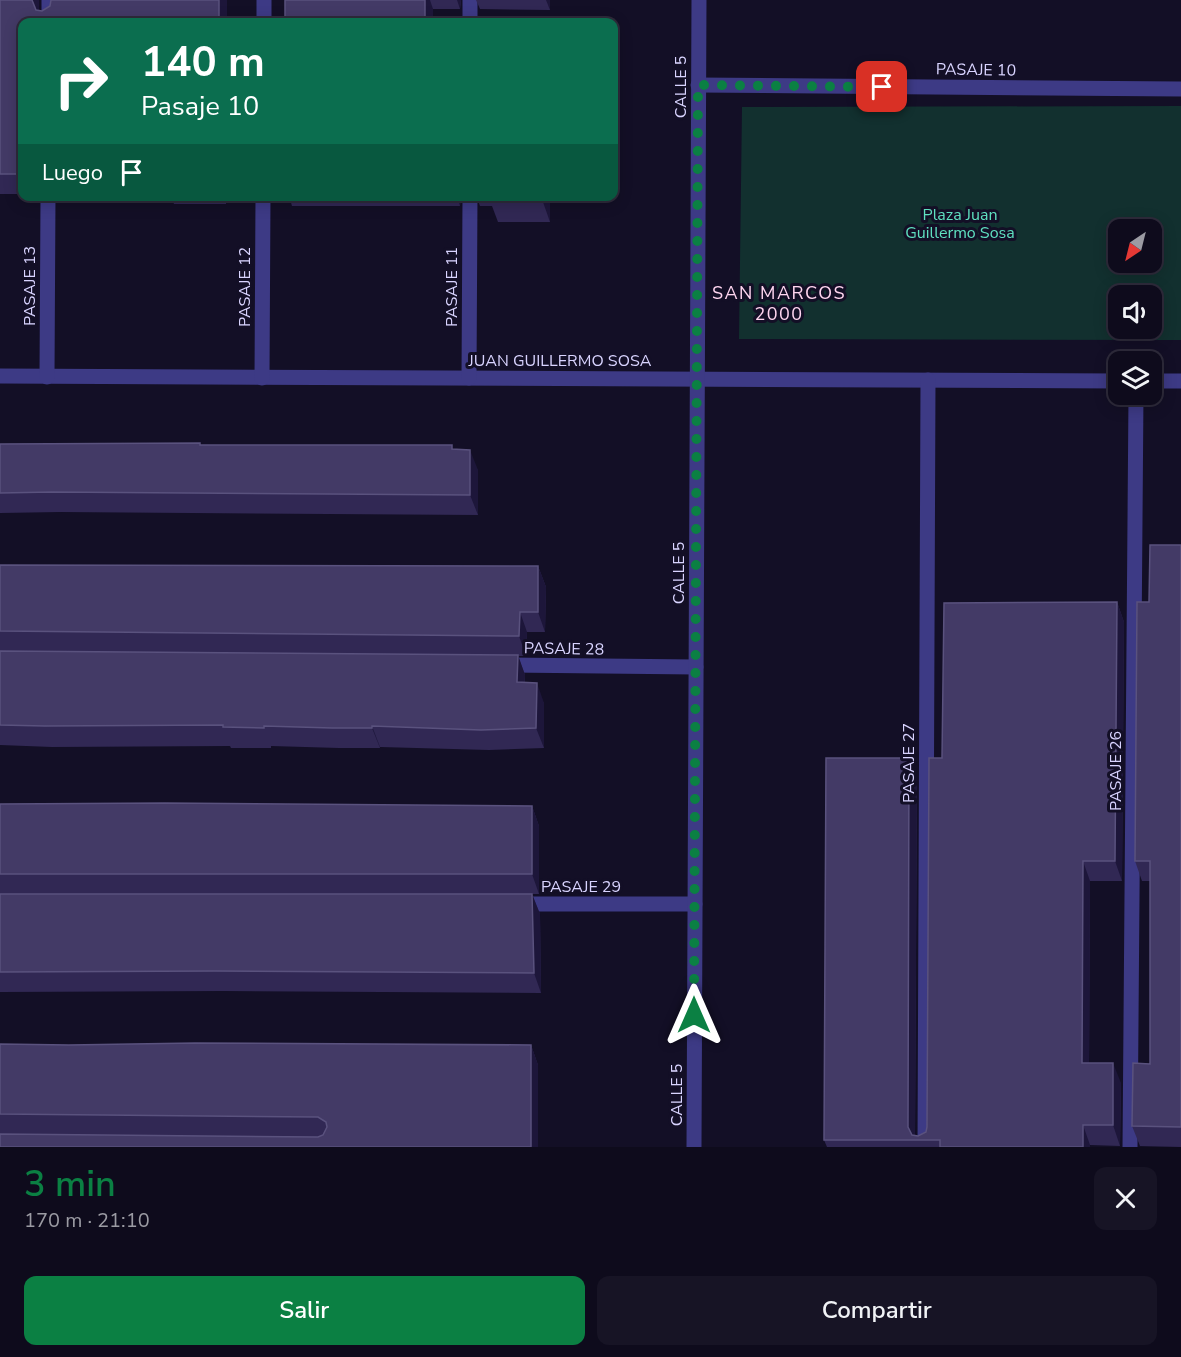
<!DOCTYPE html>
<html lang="es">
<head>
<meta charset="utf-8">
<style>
	body { margin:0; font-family:"Nunito Sans",sans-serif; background:#171425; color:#f1f3f6; height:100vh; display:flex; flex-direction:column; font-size:22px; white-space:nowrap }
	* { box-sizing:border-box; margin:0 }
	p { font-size:20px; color:#9b9ba3 }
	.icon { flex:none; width:33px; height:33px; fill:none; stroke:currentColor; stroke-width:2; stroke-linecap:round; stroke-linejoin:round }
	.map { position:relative; height:1147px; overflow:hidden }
	.panel { display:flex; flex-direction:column; background:#0e0b1c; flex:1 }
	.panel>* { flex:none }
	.banner { position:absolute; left:18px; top:18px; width:600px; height:183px; border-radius:12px; box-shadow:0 3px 15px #0003,0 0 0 2px #2e2b3b; background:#0b6e4f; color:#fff; overflow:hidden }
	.needle { width:39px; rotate:215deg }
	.tools { position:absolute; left:1108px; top:219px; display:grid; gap:12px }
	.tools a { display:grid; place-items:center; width:54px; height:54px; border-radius:12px; background:#0e0b1c; box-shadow:0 3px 15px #0003,0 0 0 2px #2e2b3b; font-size:30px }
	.pin { position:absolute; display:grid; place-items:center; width:51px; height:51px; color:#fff; margin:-26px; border-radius:12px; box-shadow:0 3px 9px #0006 }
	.me { position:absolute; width:66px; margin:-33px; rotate:0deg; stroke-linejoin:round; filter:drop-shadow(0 0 4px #0008) }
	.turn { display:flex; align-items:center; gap:21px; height:126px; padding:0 24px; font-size:27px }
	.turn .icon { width:78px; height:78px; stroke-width:2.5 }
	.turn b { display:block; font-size:42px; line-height:51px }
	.then { display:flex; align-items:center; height:57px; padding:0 24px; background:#0003; gap:12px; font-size:22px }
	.round { display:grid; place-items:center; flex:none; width:63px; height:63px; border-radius:12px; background:#171425 }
	.headline { display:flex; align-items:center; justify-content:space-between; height:102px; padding:0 24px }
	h1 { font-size:36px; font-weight:600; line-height:45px; color:#0b8043 }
	.cta { display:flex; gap:12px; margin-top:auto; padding:12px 24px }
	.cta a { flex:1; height:69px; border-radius:12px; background:#0b8043; color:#fff; font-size:24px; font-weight:600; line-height:69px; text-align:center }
	.cta a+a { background:#171425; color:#f1f3f6 }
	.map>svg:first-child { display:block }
	.green { fill:#12302f; fill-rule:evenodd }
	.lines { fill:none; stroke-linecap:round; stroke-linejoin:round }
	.minor { stroke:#3d3a85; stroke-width:15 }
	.wall { fill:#312854 }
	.shaded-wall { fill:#1d163a }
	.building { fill:#433a66; stroke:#5a527e; stroke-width:1.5 }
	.route { stroke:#0b8043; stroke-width:10; stroke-dasharray:0 18 }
	.labels { text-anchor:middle; stroke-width:6; stroke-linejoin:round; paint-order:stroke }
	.street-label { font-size:16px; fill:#d9d4ff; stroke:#130f26 }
	.park-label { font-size:16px; fill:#5fe0c0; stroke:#130f26 }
	.neighbourhood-label { font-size:18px; letter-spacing:1.5px; fill:#ffd6f0; stroke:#130f26 }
</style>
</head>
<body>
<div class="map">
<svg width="1181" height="1147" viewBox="0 0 1181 1147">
	<rect width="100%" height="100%" fill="#130f26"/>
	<!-- green -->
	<path class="green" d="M1181 106V340L739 339 742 107ZM1119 230H1152V262H1119ZM1119 296H1152V328H1119Z"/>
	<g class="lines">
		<!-- minor -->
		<g class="minor">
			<polyline points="49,22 49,0"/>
			<polyline points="264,22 264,0"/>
			<polyline points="470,22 470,0"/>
			<polyline points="698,85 1181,89"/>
			<polyline points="0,376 1119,381"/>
			<polyline points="47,377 48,196"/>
			<polyline points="262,378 263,196"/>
			<polyline points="469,378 470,196"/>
			<polyline points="1152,381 1181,381"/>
			<polyline points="501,665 696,667"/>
			<polyline points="518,904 695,904"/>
			<polyline points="694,1147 699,0"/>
			<polyline points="925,1147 928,380"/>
			<polyline points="1130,1147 1136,394"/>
		</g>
	</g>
	<!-- wall -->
	<g class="wall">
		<polygon points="0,0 39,0 39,11 42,11 50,6 51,0 227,0 227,22 22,22 22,194 0,194"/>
		<polygon points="285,0 461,0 460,9 433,9"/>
		<polygon points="476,0 550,0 550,10 480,9"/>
		<polygon points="169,196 226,196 226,204 174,204 171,197"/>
		<polygon points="289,196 461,196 460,206 292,206"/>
		<polygon points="476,196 550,196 550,222 498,222 492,206 480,206"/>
		<polygon points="0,444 201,445 453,449 478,470 478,515 60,512 0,513"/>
		<polygon points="1181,545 1181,1147 1140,1146 1132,1126 1150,1064 1150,881 1142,881 1135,861"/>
		<polygon points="0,565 538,566 546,587 545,632 527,632 526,656 518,656 525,675 525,683 544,703 544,748 489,750 380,747 380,748 339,748 271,746 271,748 231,748 230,746 52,747 0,745"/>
		<polygon points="1117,602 1124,622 1122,881 1090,881 1089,1063 1121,1083 1120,1146 1090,1145 1090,1147 827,1147 824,1140 909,758 917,778 915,1136 918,1136 926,1132"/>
		<polygon points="0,804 532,806 539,826 539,894 532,894 540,914 541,993 223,991 0,992"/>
		<polygon points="0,1044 69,1045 531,1045 538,1065 538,1147 0,1147"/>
	</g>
	<!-- shaded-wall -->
	<g class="shaded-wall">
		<polygon points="32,0 39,0 39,22 32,2"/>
		<rect x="219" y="0" width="8" height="22"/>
		<polygon points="425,0 430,0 433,9 433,22 425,22"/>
		<polygon points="457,0 461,0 460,9"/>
		<polygon points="546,0 550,0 550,10"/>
		<polygon points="457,196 461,196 460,206"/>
		<polygon points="543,196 550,196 550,222 543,202"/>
		<polygon points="470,450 478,470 478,515 470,495"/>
		<polygon points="538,566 546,587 545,632 538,612"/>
		<polygon points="1117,602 1124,622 1122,881 1115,861"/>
		<polygon points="520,612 527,632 526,656 519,636"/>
		<polygon points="518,655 525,675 524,703 517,682"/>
		<polygon points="537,683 544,703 544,748 536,728"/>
		<polygon points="372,726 380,747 380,748 372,728"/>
		<polygon points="909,758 917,778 915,1140 908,1127"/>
		<polygon points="532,806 539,826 539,894 532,874"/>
		<polygon points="1083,861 1090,881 1089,1083 1082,1063"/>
		<polygon points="532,894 540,914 541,993 534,973"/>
		<polygon points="531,1045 538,1065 538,1147 531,1147"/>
		<polygon points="1113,1063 1121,1083 1120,1146 1113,1125"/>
		<polygon points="1083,1125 1090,1145 1090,1147 1083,1147"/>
	</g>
	<!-- building -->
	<g class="building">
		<polygon points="0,0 32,0 36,10 42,11 50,6 51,0 219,0 219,22 22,22 22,174 0,174"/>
		<rect x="285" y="0" width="140" height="22"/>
		<polygon points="490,196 543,196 543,202 491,202"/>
		<polygon points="200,443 200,445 452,445 452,449 470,450 470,495 52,492 0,493 0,444"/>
		<polygon points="1150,545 1181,545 1181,1127 1132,1126 1133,1063 1150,1064 1150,861 1135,861 1137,602 1149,602"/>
		<polygon points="0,565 538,566 538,612 520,612 519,636 0,631"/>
		<polygon points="1117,602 1115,861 1083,861 1082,1063 1113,1063 1113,1125 1083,1125 1083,1147 940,1147 940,1140 824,1140 826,758 909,758 908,1127 912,1135 918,1136 926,1132 927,1127 929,758 942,758 944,603"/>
		<polygon points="0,651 518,655 517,682 537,683 536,728 481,730 372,726 372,728 332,728 264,726 264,728 223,727 223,725 45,726 0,725"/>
		<polygon points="165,803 532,806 532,874 0,874 0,804"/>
		<polygon points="0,894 532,894 534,973 215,971 0,972"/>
		<polygon points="195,1043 531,1045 531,1147 0,1147 0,1134 318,1137 323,1135 327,1127 326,1122 318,1117 0,1114 0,1044 69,1045"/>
	</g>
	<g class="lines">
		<!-- route -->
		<polyline class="route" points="694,1015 698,85 882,87"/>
	</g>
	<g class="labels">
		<!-- street labels -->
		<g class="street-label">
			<text transform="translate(976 69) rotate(1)" y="6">PASAJE 10</text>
			<text transform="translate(680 87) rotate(-90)" y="6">CALLE 5</text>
			<text transform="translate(29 286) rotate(-90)" y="6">PASAJE 13</text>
			<text transform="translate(244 287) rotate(-90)" y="6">PASAJE 12</text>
			<text transform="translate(451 287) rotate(-90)" y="6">PASAJE 11</text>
			<text x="560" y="366">JUAN GUILLERMO SOSA</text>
			<text transform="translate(678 573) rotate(-90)" y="6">CALLE 5</text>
			<text transform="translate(564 648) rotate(1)" y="6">PASAJE 28</text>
			<text transform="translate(908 763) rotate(-90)" y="6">PASAJE 27</text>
			<text transform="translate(1115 771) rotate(-90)" y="6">PASAJE 26</text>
			<text x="581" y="892">PASAJE 29</text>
			<text transform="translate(676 1095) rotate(-90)" y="6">CALLE 5</text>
		</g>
		<!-- park labels -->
		<g class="park-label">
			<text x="960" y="220">Plaza Juan<tspan x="960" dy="18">Guillermo Sosa</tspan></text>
		</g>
		<!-- neighbourhood labels -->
		<g class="neighbourhood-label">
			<text x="779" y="299">SAN MARCOS<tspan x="779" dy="21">2000</tspan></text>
		</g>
	</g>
</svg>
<div class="tools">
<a><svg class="needle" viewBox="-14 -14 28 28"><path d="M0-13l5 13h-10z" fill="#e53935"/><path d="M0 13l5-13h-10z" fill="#9b9ba3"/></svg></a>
<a><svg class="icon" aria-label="sound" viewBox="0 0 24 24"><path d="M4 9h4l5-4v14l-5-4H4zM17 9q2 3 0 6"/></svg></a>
<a><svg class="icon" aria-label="layers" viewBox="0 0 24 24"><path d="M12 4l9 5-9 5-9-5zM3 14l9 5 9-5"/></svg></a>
</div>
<div class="pin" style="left:882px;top:87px;background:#d93025"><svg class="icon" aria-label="arrive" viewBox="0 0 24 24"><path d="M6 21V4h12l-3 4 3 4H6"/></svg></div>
<svg class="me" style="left:694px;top:1015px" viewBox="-20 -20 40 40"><path d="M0-17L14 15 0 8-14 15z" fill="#0b8043" stroke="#fff" stroke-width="4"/></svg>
<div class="banner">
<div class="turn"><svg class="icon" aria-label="right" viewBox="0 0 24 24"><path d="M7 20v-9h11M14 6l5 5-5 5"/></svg><div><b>140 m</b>Pasaje 10</div></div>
<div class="then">Luego<svg class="icon" aria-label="arrive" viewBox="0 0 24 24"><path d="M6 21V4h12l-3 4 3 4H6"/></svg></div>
</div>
</div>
<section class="panel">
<div class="headline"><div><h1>3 min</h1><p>170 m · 21:10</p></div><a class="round"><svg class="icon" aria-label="close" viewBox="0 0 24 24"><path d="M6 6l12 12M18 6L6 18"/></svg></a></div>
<div class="cta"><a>Salir</a><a>Compartir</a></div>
</section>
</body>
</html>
